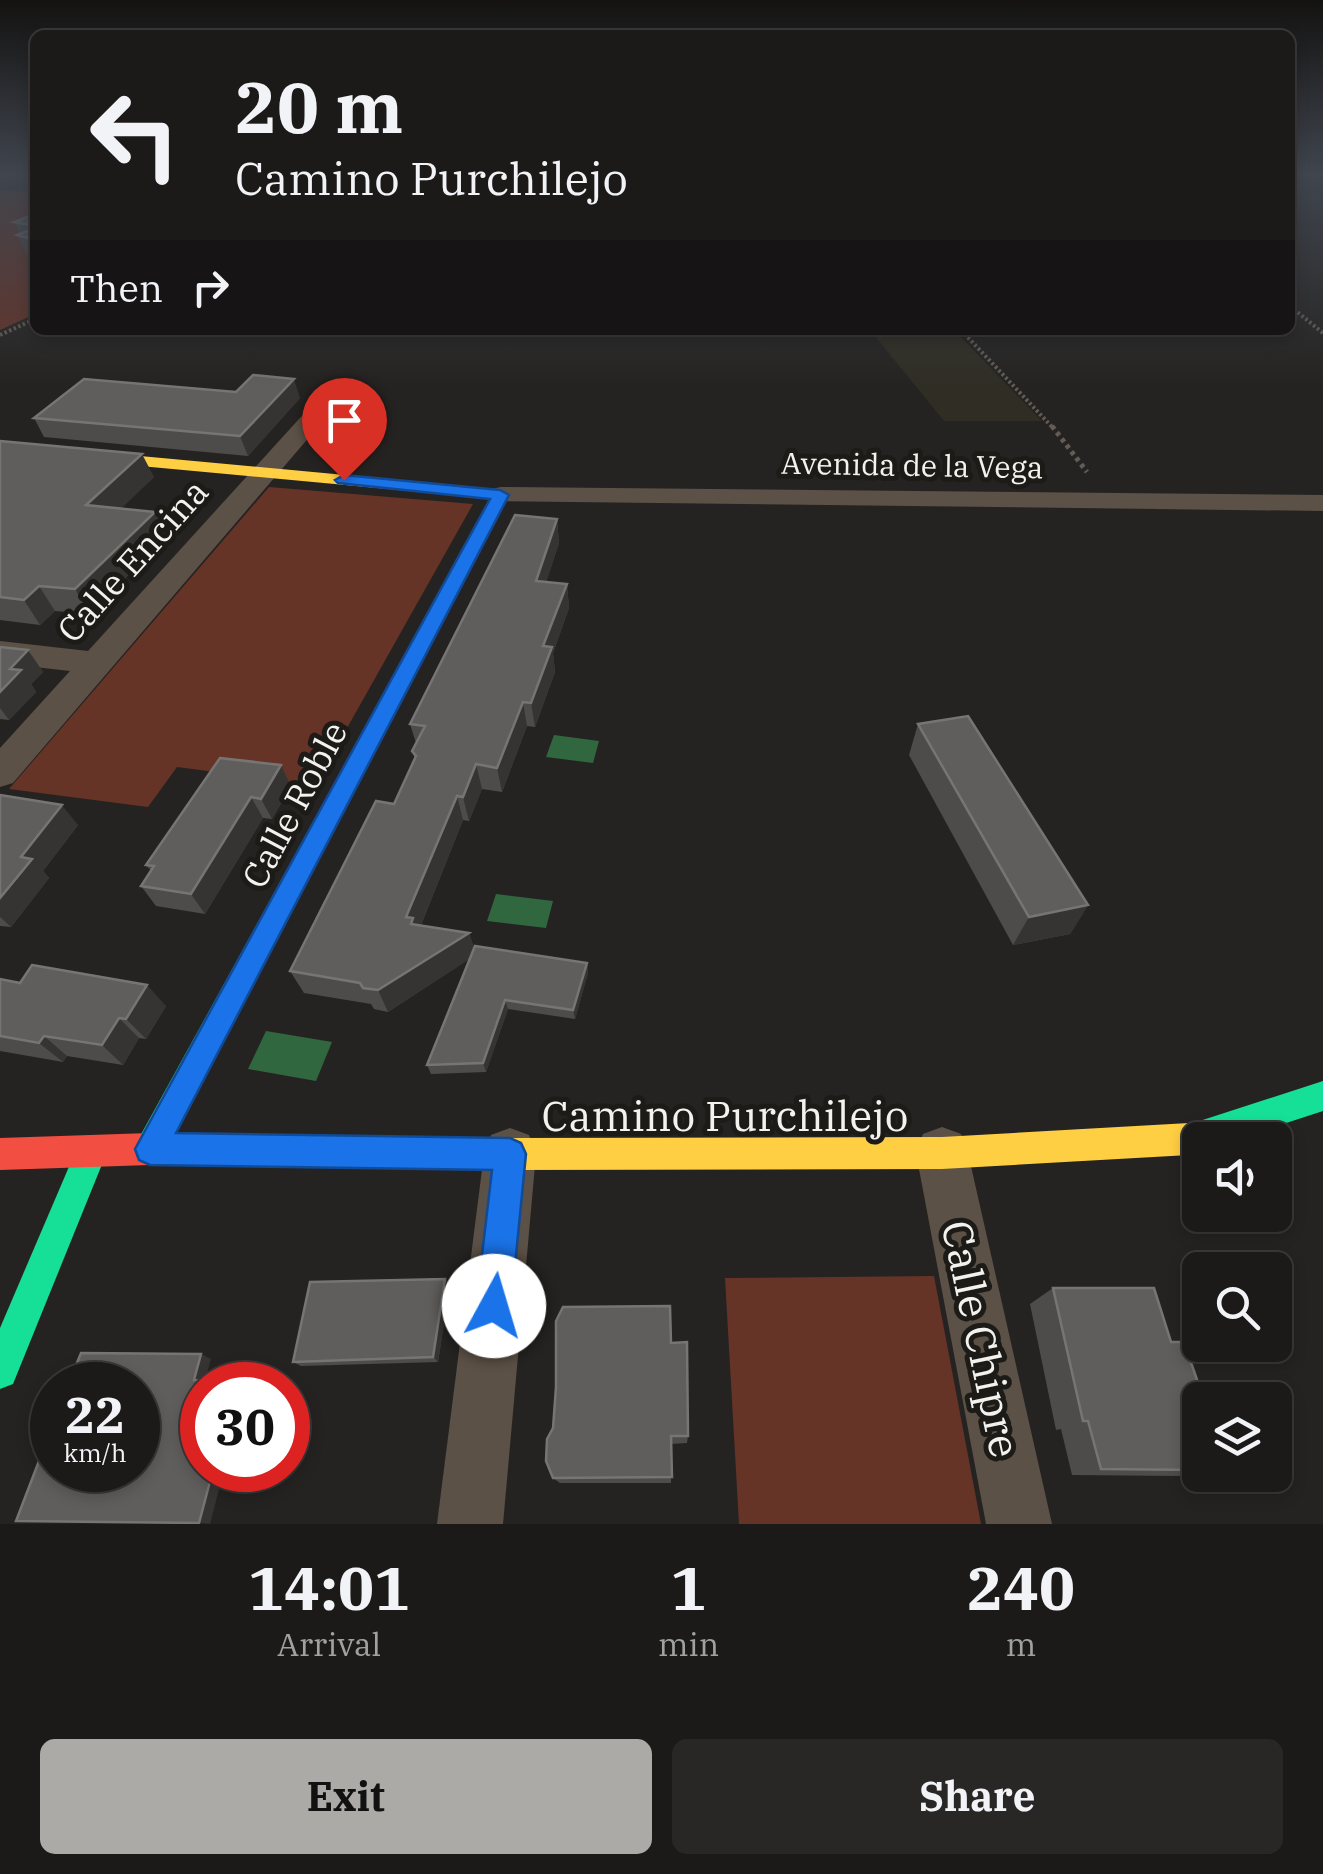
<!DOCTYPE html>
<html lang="en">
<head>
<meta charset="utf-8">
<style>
	body { margin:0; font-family:"IBM Plex Serif",serif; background:#292726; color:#f1f3f6; height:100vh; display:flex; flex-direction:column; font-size:38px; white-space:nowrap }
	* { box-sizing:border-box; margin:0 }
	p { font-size:32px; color:#a0a1a2 }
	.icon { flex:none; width:55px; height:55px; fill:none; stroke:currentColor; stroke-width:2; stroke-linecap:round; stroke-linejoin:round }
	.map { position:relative; height:1524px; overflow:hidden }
	.side { display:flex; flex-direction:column; background:#1c1a19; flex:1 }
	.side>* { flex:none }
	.banner { position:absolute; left:30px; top:30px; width:1265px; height:305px; border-radius:15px; box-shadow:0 5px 15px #0003,0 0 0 2px #3a3838; background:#1c1a19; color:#f1f3f6; overflow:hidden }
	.fabs { position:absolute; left:1182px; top:1122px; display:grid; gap:20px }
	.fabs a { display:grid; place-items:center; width:110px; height:110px; border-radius:15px; background:#1c1a19; box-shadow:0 5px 15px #0003,0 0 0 2px #3a3838; font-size:50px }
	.speed { position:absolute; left:30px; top:1362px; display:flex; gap:20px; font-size:50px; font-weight:700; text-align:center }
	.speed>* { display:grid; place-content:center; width:130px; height:130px; border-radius:50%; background:#1c1a19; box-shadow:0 5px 15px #0003,0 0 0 2px #3a3838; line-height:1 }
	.speed small { font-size:25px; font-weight:400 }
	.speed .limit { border:15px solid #d22; background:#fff; color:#111 }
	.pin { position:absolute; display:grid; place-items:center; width:85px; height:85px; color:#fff; margin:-102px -42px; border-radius:50% 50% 50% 0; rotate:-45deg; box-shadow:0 0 10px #0007 }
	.pin .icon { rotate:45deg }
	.me { position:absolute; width:110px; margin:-55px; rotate:6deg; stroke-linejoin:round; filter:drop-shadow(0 0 8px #0008) }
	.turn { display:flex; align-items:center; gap:35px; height:210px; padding:0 40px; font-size:45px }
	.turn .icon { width:130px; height:130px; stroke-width:2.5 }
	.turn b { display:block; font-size:70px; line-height:85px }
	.then { display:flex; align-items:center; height:95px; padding:0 40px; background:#0003; gap:20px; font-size:38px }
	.eta { display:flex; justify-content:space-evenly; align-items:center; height:170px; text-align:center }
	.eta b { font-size:60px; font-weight:800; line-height:70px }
	.primary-button { display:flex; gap:20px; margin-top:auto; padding:20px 40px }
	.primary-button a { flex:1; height:115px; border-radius:15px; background:#abaaa7; color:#111; font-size:40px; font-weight:800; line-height:115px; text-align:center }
	.primary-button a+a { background:#292726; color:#f1f3f6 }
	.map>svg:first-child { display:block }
	.built { fill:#2f2d24 }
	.green { fill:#663327 }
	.water { fill:#30673f }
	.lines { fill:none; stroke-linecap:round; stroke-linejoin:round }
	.path-far1 { stroke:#625c55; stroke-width:4; stroke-dasharray:2.5 2.5; stroke-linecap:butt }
	.path { stroke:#625c55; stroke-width:5; stroke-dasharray:4 4; stroke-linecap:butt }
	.street { fill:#5c5146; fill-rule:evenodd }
	.fast { fill:#16e098; fill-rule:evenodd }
	.slow { fill:#ffcf43; fill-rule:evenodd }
	.jam { fill:#f24e42; fill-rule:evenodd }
	.wall { fill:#4d4c4b }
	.shaded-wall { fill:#363433 }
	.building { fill:#5f5e5d; stroke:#767574; stroke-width:2.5 }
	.route { fill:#1a73e8; stroke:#114b97; stroke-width:2.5 }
	.labels { text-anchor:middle; stroke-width:10; stroke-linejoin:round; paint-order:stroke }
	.far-street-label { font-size:30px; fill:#f3f2ef; stroke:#1c1b17 }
	.street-label { font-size:35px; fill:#f3f2ef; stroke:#1c1b17 }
	.near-street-label { font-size:42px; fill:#f3f2ef; stroke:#1c1b17 }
</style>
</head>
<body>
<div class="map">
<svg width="1323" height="1524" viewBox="0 0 1323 1524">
	<rect width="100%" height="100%" fill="#252321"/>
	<!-- built -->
	<polygon class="built" points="870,330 954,330 1042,421 944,421"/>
	<!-- green -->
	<g class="green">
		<polygon points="0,191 35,192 35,314 0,330"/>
		<polygon points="269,487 473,504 315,785 177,767 148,807 9,789"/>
		<polygon points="934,1276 981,1524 739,1524 725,1278"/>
	</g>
	<!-- water -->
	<g class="water">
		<polygon points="554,735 599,741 593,763 546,757"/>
		<polygon points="496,894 553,901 546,928 487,921"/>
		<polygon points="266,1031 332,1042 316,1081 248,1069"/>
	</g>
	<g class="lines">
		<!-- path-far1 -->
		<g class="path-far1">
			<polyline points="1290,306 1323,333"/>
			<polyline points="961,330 1054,429"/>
			<polyline points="0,335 35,319"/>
		</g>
		<!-- path -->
		<polyline class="path" points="1052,426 1087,472"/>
		<!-- street -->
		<g class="street">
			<polygon points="327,395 339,402 335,407 13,783 0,787 0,748 70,671 0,663 0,641 88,651 319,397"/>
			<polygon points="501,487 1323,495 1323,511 491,501 487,495 491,489"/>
			<polygon points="942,1127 961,1134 968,1153 1052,1524 986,1524 916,1153 923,1134"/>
			<polygon points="510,1128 529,1135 536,1154 503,1524 437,1524 484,1154 491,1135"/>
		</g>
		<!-- fast -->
		<g class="fast">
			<polygon points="298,863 307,866 311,873 161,1160 150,1165 139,1160 134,1149 139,1138 289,866"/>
			<polygon points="1323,1081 1323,1111 1234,1140 1200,1140 1200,1151 1189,1155 1178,1150 1173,1139 1178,1128"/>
			<polygon points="91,1136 102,1141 107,1152 13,1384 0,1389 0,1328 80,1141"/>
		</g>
		<!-- slow -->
		<g class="slow">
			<polygon points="0,443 399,480 407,485 399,490 0,453"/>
			<polygon points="1189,1123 1200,1128 1205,1139 1200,1140 1200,1150 1189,1155 942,1169 500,1170 489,1165 484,1154 489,1143 500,1138 942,1137"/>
		</g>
		<!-- jam -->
		<g class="jam">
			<polygon points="399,480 501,490 509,495 307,880 298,883 289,880 285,873 289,866 491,499 393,488 393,482"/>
			<polygon points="150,1133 500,1138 511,1143 516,1154 511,1165 500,1170 150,1165 0,1170 0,1138"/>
		</g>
	</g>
	<!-- wall -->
	<g class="wall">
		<polygon points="35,214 35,267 33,266 17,235 20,234 14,222"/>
		<polygon points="300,398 248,456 44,437 34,418"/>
		<polygon points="0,441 154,477 121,508 155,512 166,536 90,614 55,611 40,625 0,620"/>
		<polygon points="557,519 559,543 546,582 567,584 569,608 553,653 555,672 535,727 527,726 502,792 482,789 469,821 463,820 421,925 469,933 474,948 587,963 588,973 575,1019 508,1009 486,1072 431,1074 427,1065 469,959 388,1012 374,1009 371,1004 304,993 290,971 394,804 415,759 412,751 416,743 410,724"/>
		<polygon points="0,647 28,650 43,672 31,684 36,692 9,720 0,719"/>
		<polygon points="918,724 1088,905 1070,934 1013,945 909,755"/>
		<polygon points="281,765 291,786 272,819 263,818 205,914 156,906 141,886 151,871 146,865"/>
		<polygon points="0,795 78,825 43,871 49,878 11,927 0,926"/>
		<polygon points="0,979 166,1006 146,1039 139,1038 123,1065 67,1056 63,1062 0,1051"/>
		<polygon points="445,1279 450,1284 438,1362 301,1366 293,1362"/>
		<polygon points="1053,1288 1171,1342 1200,1400 1200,1408 1193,1410 1200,1429 1200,1472 1178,1476 1072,1475 1061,1429 1056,1430 1030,1304"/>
		<polygon points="671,1343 688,1436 687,1443 671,1444 671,1483 560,1483 553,1478"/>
	</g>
	<!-- shaded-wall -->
	<g class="shaded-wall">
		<polygon points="294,379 300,398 248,456 240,436"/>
		<polygon points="142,454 154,477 100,529 86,505"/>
		<polygon points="155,512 166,536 90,614 75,589"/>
		<polygon points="557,519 559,543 539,605 536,581"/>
		<polygon points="567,584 569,608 553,653 555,672 535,727 531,703 543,646"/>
		<polygon points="39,586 55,611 40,625 24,600"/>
		<polygon points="28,650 43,672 31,684 36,692 9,720 0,708 0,692 10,669"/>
		<polygon points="523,702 527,726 502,792 497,768"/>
		<polygon points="476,764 482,789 469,821 463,797"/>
		<polygon points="281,765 291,786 272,819 261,799"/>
		<polygon points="457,796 463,820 418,932 406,917"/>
		<polygon points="251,797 263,818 205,914 191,894"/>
		<polygon points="62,805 78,825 43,871 49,878 11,927 0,917 0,898 21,857"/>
		<polygon points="1088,905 1070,934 1013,945 1029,917"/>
		<polygon points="469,933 476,955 388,1012 378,990"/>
		<polygon points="587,963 588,973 575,1019 573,1010"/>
		<polygon points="147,985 166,1006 146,1039 126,1019"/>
		<polygon points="505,1000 508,1009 486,1072 483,1063"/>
		<polygon points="119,1018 139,1038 123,1065 102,1045"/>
		<polygon points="44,1036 67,1056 63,1062 39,1043"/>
		<polygon points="445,1279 450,1284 438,1362 433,1357"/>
		<polygon points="201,1354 211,1359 204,1384 194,1380"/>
		<polygon points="213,1470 224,1470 210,1524 199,1523"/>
	</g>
	<!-- building -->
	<g class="building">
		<polygon points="35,214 35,226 14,222"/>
		<polygon points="35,228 35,240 17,235"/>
		<polygon points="253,375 294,379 240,436 34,418 84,379 236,392"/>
		<polygon points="0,441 142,454 86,505 155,512 75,589 39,586 24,600 0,597"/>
		<polygon points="515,515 557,519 536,581 567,584 543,646 552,647 531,703 523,702 497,768 476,764 463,797 457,796 406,917 413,918 411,924 469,933 378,990 363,988 360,983 290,971 376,801 394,804 416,756 412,751 425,726 410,724"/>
		<polygon points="0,647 28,650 10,669 21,670 0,692"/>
		<polygon points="968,716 1088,905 1029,917 918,724"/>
		<polygon points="220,758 281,765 261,799 251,797 191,894 141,886 154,866 146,865"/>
		<polygon points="0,795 62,805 21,857 32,859 0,898"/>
		<polygon points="475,946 587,963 573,1010 505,1000 483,1063 427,1065"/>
		<polygon points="32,965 147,985 126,1019 119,1018 102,1045 44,1036 39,1043 0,1036 0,979 20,983"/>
		<polygon points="445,1279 433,1357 293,1362 310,1282"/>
		<polygon points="1053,1288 1154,1288 1171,1342 1184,1342 1204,1400 1200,1400 1200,1406 1192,1406 1200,1429 1200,1470 1101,1469 1088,1421 1083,1421"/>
		<polygon points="670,1306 671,1343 687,1342 688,1436 671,1436 672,1477 553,1478 546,1461 547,1439 553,1428 556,1387 556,1321 563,1307"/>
		<polygon points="81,1353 201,1354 194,1380 237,1381 236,1385 202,1385 202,1470 213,1470 199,1523 16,1521 52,1427 52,1470 138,1470 138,1385 68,1385"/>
	</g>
	<!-- sky -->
	<linearGradient id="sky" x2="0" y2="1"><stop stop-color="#141312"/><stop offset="0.45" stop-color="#40454e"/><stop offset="1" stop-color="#40454e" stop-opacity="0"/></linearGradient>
	<rect width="1323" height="387" fill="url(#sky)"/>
	<!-- route -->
	<polygon class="route" points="344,475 500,490 509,495 176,1133 510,1138 521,1143 526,1154 511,1306 506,1318 494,1324 481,1318 476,1306 492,1170 150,1165 139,1160 135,1149 490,499 338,483 335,480"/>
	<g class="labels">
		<!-- far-street labels -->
		<g class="far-street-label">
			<text transform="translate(912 466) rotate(1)" y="10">Avenida de la Vega</text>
		</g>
		<!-- street labels -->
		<g class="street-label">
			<text transform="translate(133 561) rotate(-48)" y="12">Calle Encina</text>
			<text transform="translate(295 805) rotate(-62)" y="12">Calle Roble</text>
		</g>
		<!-- near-street labels -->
		<g class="near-street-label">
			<text x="725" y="1131">Camino Purchilejo</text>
			<text transform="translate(981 1339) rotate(78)" y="15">Calle Chipre</text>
		</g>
	</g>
</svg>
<div class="fabs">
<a><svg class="icon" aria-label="sound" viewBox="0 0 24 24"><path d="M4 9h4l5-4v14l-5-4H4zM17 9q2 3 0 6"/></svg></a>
<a><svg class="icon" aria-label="search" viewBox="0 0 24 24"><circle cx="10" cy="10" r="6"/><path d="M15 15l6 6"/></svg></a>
<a><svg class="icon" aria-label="layers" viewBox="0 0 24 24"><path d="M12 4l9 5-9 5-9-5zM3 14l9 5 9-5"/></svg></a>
</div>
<div class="speed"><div>22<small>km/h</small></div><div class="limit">30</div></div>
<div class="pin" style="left:344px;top:480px;background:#d93025"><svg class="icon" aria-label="arrive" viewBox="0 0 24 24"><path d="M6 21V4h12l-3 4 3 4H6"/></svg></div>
<svg class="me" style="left:494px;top:1306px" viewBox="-20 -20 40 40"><circle r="19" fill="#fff"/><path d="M0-13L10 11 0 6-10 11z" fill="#1a73e8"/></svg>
<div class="banner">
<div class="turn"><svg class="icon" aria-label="left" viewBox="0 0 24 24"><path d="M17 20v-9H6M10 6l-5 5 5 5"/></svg><div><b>20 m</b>Camino Purchilejo</div></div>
<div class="then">Then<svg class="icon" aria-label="right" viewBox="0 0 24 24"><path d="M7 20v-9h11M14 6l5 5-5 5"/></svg></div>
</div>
</div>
<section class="side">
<div class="eta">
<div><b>14:01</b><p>Arrival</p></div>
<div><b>1</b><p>min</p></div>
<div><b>240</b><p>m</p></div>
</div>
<div class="primary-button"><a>Exit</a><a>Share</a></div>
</section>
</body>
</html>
